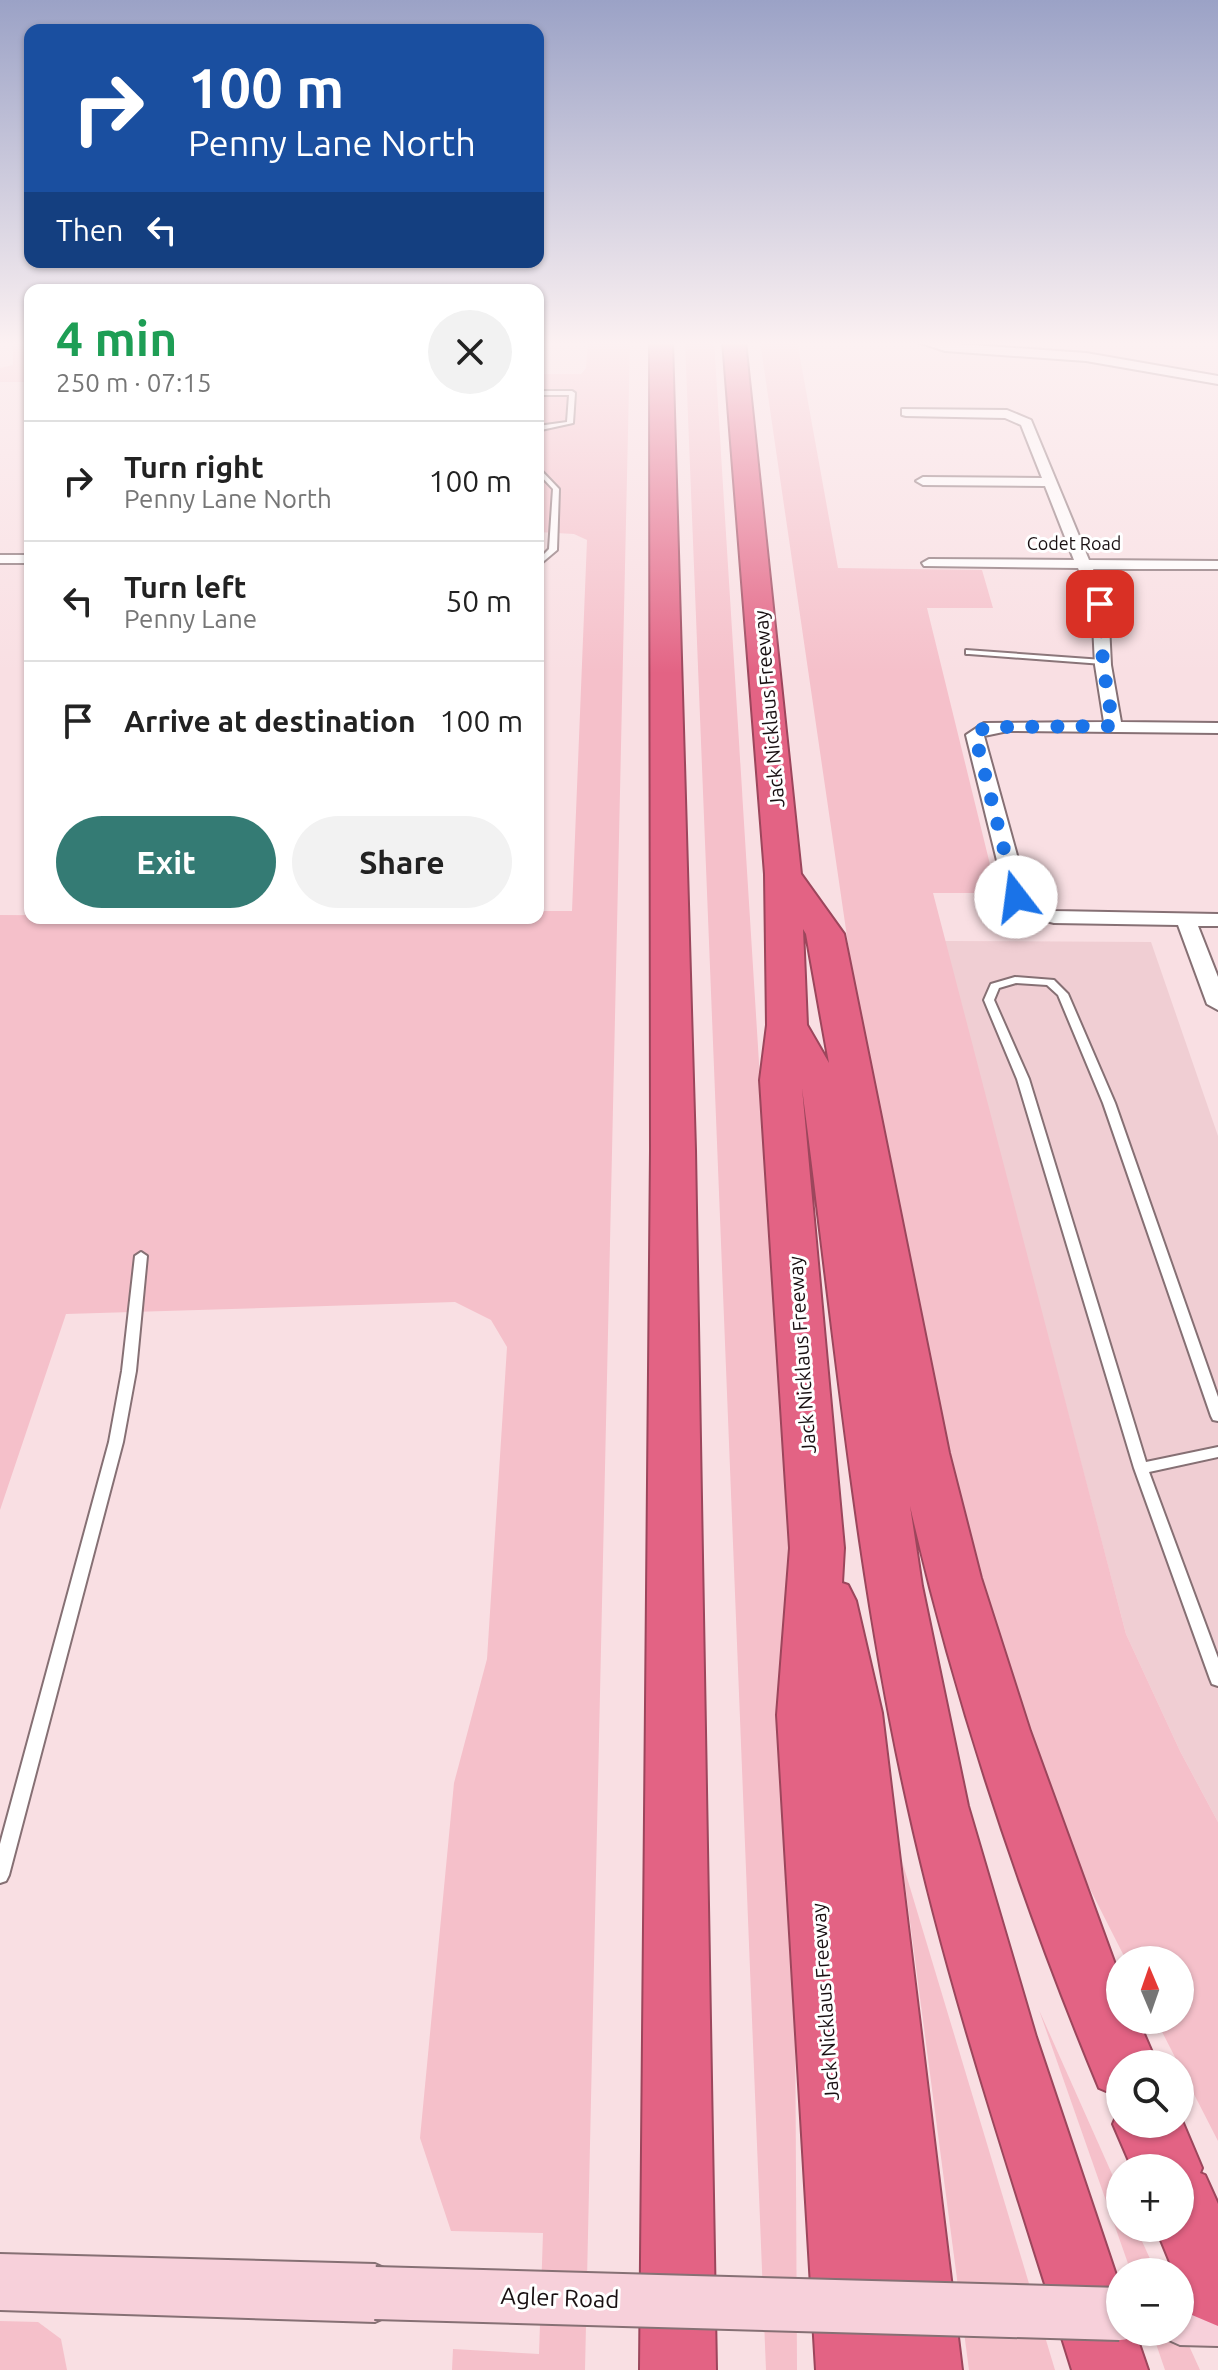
<!DOCTYPE html>
<html lang="en">
<head>
<meta charset="utf-8">
<style>
	body { margin:0; font-family:Ubuntu,sans-serif; background:#f2f2f2; color:#222; height:100vh; display:flex; flex-direction:column; font-size:30px; white-space:nowrap }
	* { box-sizing:border-box; margin:0 }
	p { font-size:26px; color:#767676 }
	.icon { flex:none; width:44px; height:44px; fill:none; stroke:currentColor; stroke-width:2; stroke-linecap:round; stroke-linejoin:round }
	.map { position:relative; flex:1; overflow:hidden }
	.drawer { position:absolute; left:24px; top:284px; width:520px; height:640px; display:flex; flex-direction:column; background:#fff; border-radius:16px; box-shadow:0 2px 6px #0004 }
	.drawer>* { flex:none }
	.banner { position:absolute; left:24px; top:24px; width:520px; height:244px; border-radius:16px; box-shadow:0 2px 6px #0004; background:#1a4fa0; color:#fff; overflow:hidden }
	.needle { width:52px; rotate:358deg }
	.buttons { position:absolute; left:1106px; top:1946px; display:grid; gap:16px }
	.buttons a { display:grid; place-items:center; width:88px; height:88px; border-radius:50%; background:#fff; box-shadow:0 2px 6px #0004; font-size:40px }
	.pin { position:absolute; display:grid; place-items:center; width:68px; height:68px; color:#fff; margin:-34px; border-radius:16px; box-shadow:0 4px 12px #0006 }
	.me { position:absolute; width:88px; margin:-44px; rotate:345deg; stroke-linejoin:round; filter:drop-shadow(0 0 6px #0008) }
	.turn { display:flex; align-items:center; gap:28px; height:168px; padding:0 32px; font-size:36px }
	.turn .icon { width:104px; height:104px; stroke-width:2.5 }
	.turn b { display:block; font-size:56px; line-height:68px }
	.then { display:flex; align-items:center; height:76px; padding:0 32px; background:#0003; gap:16px; font-size:30px }
	.round { display:grid; place-items:center; flex:none; width:84px; height:84px; border-radius:42px; background:#f2f2f2 }
	.summary { display:flex; align-items:center; justify-content:space-between; height:136px; padding:0 32px }
	h1 { font-size:48px; font-weight:700; line-height:60px; color:#1e9e55 }
	.action { display:flex; gap:16px; margin-top:auto; padding:16px 32px }
	.action a { flex:1; height:92px; border-radius:48px; background:#347b74; color:#fff; font-size:32px; font-weight:700; line-height:92px; text-align:center }
	.action a+a { background:#f2f2f2; color:#222 }
	ul { padding:0; list-style:none }
	li { display:flex; align-items:center; gap:24px; height:120px; padding:0 32px; border-top:2px solid #e0e0e0 }
	li div { flex:1 }
	li b { display:block; font-size:30px }
	li em { font-style:normal }
	.map>svg:first-child { display:block }
	.built { fill:#f0ced3 }
	.green { fill:#f5c0ca }
	.lines { fill:none; stroke-linecap:round; stroke-linejoin:round }
	.lane-casing { stroke:#867074; stroke-width:4 }
	.street-casing { stroke:#867074; stroke-width:4 }
	.secondary-casing { stroke:#867074; stroke-width:4 }
	.highway-casing { stroke:#9c465c; stroke-width:4 }
	.lane { fill:#fff; fill-rule:evenodd }
	.street { fill:#fff; fill-rule:evenodd }
	.secondary { fill:#f7d0da; fill-rule:evenodd }
	.highway { fill:#e36384; fill-rule:evenodd }
	.secondary-bridge-casing { stroke:#867074; stroke-width:56; stroke-linecap:butt }
	.secondary-bridge { stroke:#f7d0da; stroke-width:52 }
	.route { stroke:#1a73e8; stroke-width:14; stroke-dasharray:0 25.2 }
	.labels { text-anchor:middle; stroke-width:6; stroke-linejoin:round; paint-order:stroke }
	.far-street-label { font-size:18px; fill:#191012; stroke:#fff }
	.street-label { font-size:20px; fill:#191012; stroke:#fff }
	.near-street-label { font-size:24px; fill:#191012; stroke:#fff }
</style>
</head>
<body>
<div class="map">
<svg width="1218" height="2370" viewBox="0 0 1218 2370">
	<rect width="100%" height="100%" fill="#f9dfe3"/>
	<!-- built -->
	<polygon class="built" points="944,941 1151,942 1218,1136 1218,1822 1180,1751 1126,1634"/>
	<!-- green -->
	<g class="green">
		<polygon points="13,341 30,341 30,382 0,382 0,368 13,365"/>
		<polygon points="588,341 630,341 585,2370 452,2370 453,2349 539,2354 543,2233 451,2231 420,2138 454,1783 487,1659 507,1347 491,1320 455,1302 66,1314 0,1510 0,915 538,918 538,911 572,911 587,540 574,534 538,532 538,374 581,374 586,368"/>
		<polygon points="685,341 714,341 793,1609 797,2370 766,2370"/>
		<polygon points="760,341 797,341 838,568 982,570 993,608 927,608 997,893 933,893 1126,1634 1180,1751 1218,1822 1218,2141 1156,2020 1180,2020 1180,1960 1126,1960 1051,1812 965,1571 877,1142"/>
		<polygon points="902,1861 1055,2370 969,2370"/>
		<polygon points="1039,2010 1120,2192 1120,2228 1136,2228 1156,2272 1131,2272"/>
		<polygon points="0,2321 38,2322 61,2339 67,2370 0,2370"/>
		<polygon points="1180,2326 1200,2370 1165,2370 1152,2332 1180,2332"/>
	</g>
	<g class="lines">
		<!-- lane casing -->
		<g class="lane-casing">
			<g id="lane">
				<polygon points="538,391 572,391 575,393 573,423 541,430 541,448 538,450 538,426 567,422 569,395 538,395"/>
				<polygon points="538,467 559,489 557,550 538,566 538,560 549,549 553,489 538,473"/>
				<polygon points="966,650 1103,660 1107,662 1103,664 969,654 966,654"/>
				<polygon points="1015,977 1054,980 1068,994 1115,1103 1218,1397 1218,1421 1213,1420 1211,1416 1103,1103 1058,995 1047,985 1016,983 999,988 994,1000 1029,1079 1146,1462 1218,1447 1218,1457 1149,1472 1218,1658 1218,1686 1212,1684 1210,1679 1134,1468 1017,1079 984,1000 991,984"/>
				<polygon points="141,1252 147,1256 136,1371 123,1442 9,1875 6,1881 0,1883 0,1844 109,1442 122,1371 135,1256"/>
			</g>
		</g>
		<!-- street casing -->
		<g class="street-casing">
			<g id="street">
				<polygon points="915,341 1086,353 1218,376 1218,384 1086,361 945,351"/>
				<polygon points="902,409 1007,410 1031,420 1089,560 1218,561 1218,569 1093,569 1108,604 1111,665 1121,722 1218,723 1218,733 1008,731 984,736 1031,906 1054,911 1218,914 1218,926 1198,926 1218,977 1218,1010 1207,1004 1178,925 1054,923 1016,914 1006,897 966,735 984,723 1104,722 1095,665 1092,604 1078,568 924,566 922,563 929,559 1074,560 1045,486 923,485 916,481 923,477 1042,478 1021,425 1005,418 906,416 902,415"/>
				<rect x="0" y="555" width="30" height="8"/>
			</g>
		</g>
		<!-- secondary casing -->
		<g class="secondary-casing">
			<g id="secondary">
				<polygon points="0,2254 375,2264 395,2273 404,2293 395,2313 375,2322 0,2310"/>
				<polygon points="1180,2287 1218,2288 1218,2346 1180,2345 1160,2336 1158,2332 1180,2332"/>
			</g>
		</g>
		<!-- highway casing -->
		<g class="highway-casing">
			<g id="highway">
				<polygon points="650,341 672,341 695,1150 716,2370 640,2370 651,1150"/>
				<path d="M723 341H745L801 874 844 934 949 1453 981 1578 1030 1731 1120 1978V2020H1138L1157 2064H1120V2097L1099 2088C1021 1900 956 1704 910 1506L922 1586 968 1806 1036 2037 1120 2287V2332H1135L1148 2370H1072C1014 2183 950 1997 908 1806 855 1570 834 1327 802 1088L844 1548 842 1583 848 1585 856 1601 882 1713 962 2370H816L777 1715 790 1548 760 1080 767 1025 765 874ZM803 929 806 934 829 1063 807 1025Z"/>
				<polygon points="1120,2108 1120,2124 1180,2124 1180,2116 1202,2168 1200,2173 1205,2175 1218,2204 1218,2326 1192,2315 1180,2286 1180,2272 1174,2272 1156,2228 1180,2228 1180,2168 1132,2168 1113,2124"/>
			</g>
		</g>
		<!-- lane -->
		<use href="#lane" class="lane"/>
		<!-- street -->
		<use href="#street" class="street"/>
		<!-- secondary -->
		<use href="#secondary" class="secondary"/>
		<!-- highway -->
		<use href="#highway" class="highway"/>
		<!-- secondary-bridge casing -->
		<g class="secondary-bridge-casing">
			<polyline id="secondary-bridge" points="375,2293 1120,2314"/>
		</g>
		<!-- secondary-bridge -->
		<use href="#secondary-bridge" class="secondary-bridge"/>
	</g>
	<!-- sky -->
	<linearGradient id="sky" x2="0" y2="1"><stop stop-color="#9ba2c6"/><stop offset="0.51" stop-color="#fcf1f2"/><stop offset="1" stop-color="#fcf1f2" stop-opacity="0"/></linearGradient>
	<rect width="1218" height="673" fill="url(#sky)"/>
	<g class="lines">
		<!-- route -->
		<polyline class="route" points="1016,897 975,735 984,728 998,727 1113,726 1103,665 1100,604"/>
	</g>
	<g class="labels">
		<!-- far-street labels -->
		<g class="far-street-label">
			<text x="1074" y="550">Codet Road</text>
		</g>
		<!-- street labels -->
		<g class="street-label">
			<text transform="translate(769 709) rotate(-95)" y="7">Jack Nicklaus Freeway</text>
			<text transform="translate(802 1355) rotate(-94)" y="7">Jack Nicklaus Freeway</text>
			<text transform="translate(825 2002) rotate(-94)" y="7">Jack Nicklaus Freeway</text>
		</g>
		<!-- near-street labels -->
		<g class="near-street-label">
			<text transform="translate(560 2298) rotate(2)" y="8">Agler Road</text>
		</g>
	</g>
</svg>
<div class="buttons">
<a><svg class="needle" viewBox="-14 -14 28 28"><path d="M0-13l5 13h-10z" fill="#e53935"/><path d="M0 13l5-13h-10z" fill="#767676"/></svg></a>
<a><svg class="icon" aria-label="search" viewBox="0 0 24 24"><circle cx="10" cy="10" r="6"/><path d="M15 15l6 6"/></svg></a>
<a>+</a>
<a>−</a>
</div>
<div class="pin" style="left:1100px;top:604px;background:#d93025"><svg class="icon" aria-label="arrive" viewBox="0 0 24 24"><path d="M6 21V4h12l-3 4 3 4H6"/></svg></div>
<svg class="me" style="left:1016px;top:897px" viewBox="-20 -20 40 40"><circle r="19" fill="#fff"/><path d="M0-13L10 11 0 6-10 11z" fill="#1a73e8"/></svg>
<div class="banner">
<div class="turn"><svg class="icon" aria-label="right" viewBox="0 0 24 24"><path d="M7 20v-9h11M14 6l5 5-5 5"/></svg><div><b>100 m</b>Penny Lane North</div></div>
<div class="then">Then<svg class="icon" aria-label="left" viewBox="0 0 24 24"><path d="M17 20v-9H6M10 6l-5 5 5 5"/></svg></div>
</div>
<section class="drawer">
<div class="summary"><div><h1>4 min</h1><p>250 m · 07:15</p></div><a class="round"><svg class="icon" aria-label="close" viewBox="0 0 24 24"><path d="M6 6l12 12M18 6L6 18"/></svg></a></div>
<ul>
<li><svg class="icon" aria-label="right" viewBox="0 0 24 24"><path d="M7 20v-9h11M14 6l5 5-5 5"/></svg><div><b>Turn right</b><p>Penny Lane North</p></div><em>100 m</em></li>
<li><svg class="icon" aria-label="left" viewBox="0 0 24 24"><path d="M17 20v-9H6M10 6l-5 5 5 5"/></svg><div><b>Turn left</b><p>Penny Lane</p></div><em>50 m</em></li>
<li><svg class="icon" aria-label="arrive" viewBox="0 0 24 24"><path d="M6 21V4h12l-3 4 3 4H6"/></svg><div><b>Arrive at destination</b></div><em>100 m</em></li>
</ul>
<div class="action"><a>Exit</a><a>Share</a></div>
</section>
</div>
</body>
</html>
